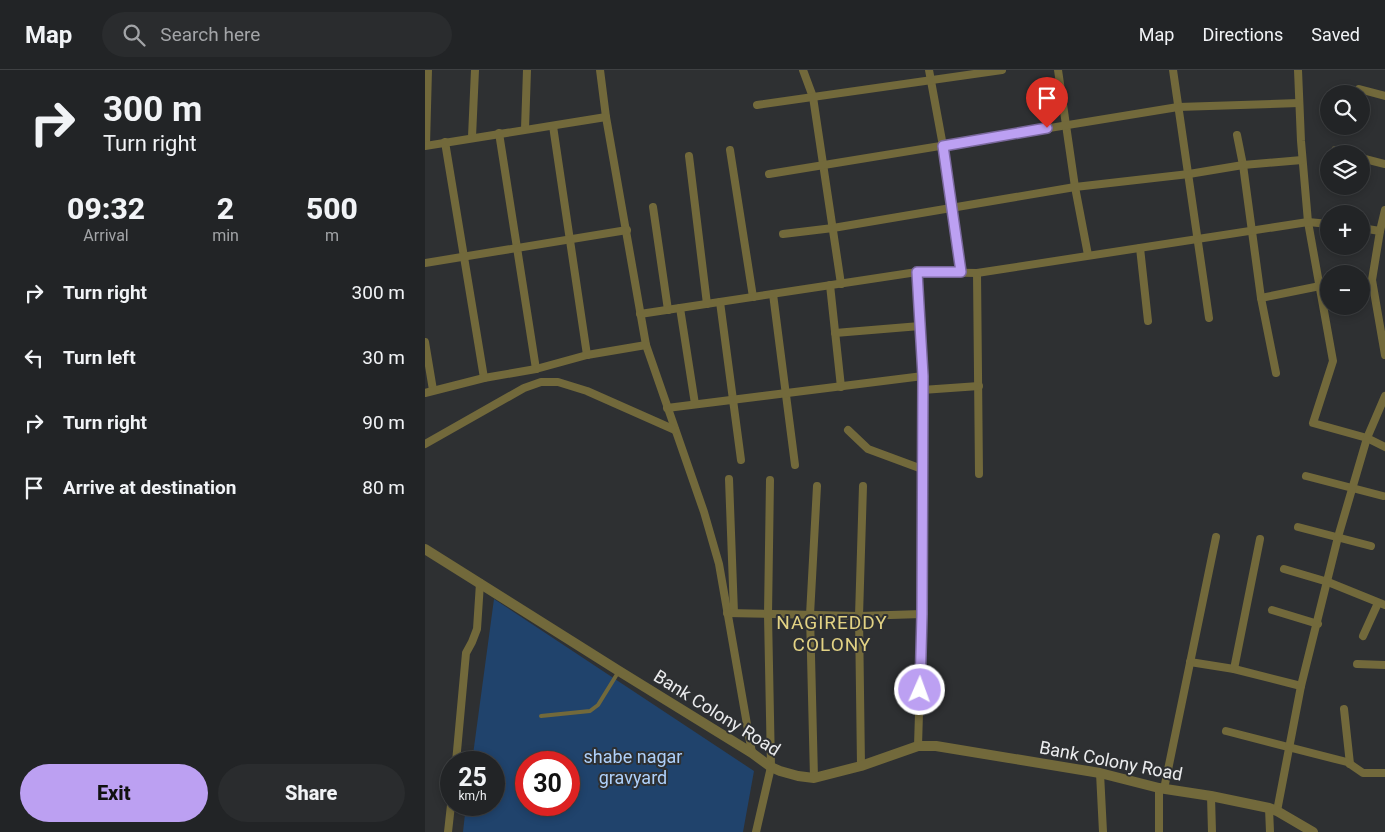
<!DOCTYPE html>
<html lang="en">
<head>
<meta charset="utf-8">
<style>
	body { margin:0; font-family:Roboto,sans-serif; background:#2a2c2e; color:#f1f3f6; height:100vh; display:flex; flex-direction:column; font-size:19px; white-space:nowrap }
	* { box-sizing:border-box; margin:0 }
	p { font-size:16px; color:#a2a4a7 }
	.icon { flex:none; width:28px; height:28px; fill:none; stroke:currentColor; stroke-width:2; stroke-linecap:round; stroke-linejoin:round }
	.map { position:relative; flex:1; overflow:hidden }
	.sheet { display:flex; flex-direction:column; background:#222426; width:425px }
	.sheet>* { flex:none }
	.hud { background:#222426; color:#f1f3f6; overflow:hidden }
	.fabs { position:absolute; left:895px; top:15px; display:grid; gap:10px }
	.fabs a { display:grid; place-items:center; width:50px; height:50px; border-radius:50%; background:#222426; box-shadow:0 2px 8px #0003,0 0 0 1px #3f4143; font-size:25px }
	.speed { position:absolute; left:15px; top:681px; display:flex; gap:10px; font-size:25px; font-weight:700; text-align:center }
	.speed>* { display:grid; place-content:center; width:65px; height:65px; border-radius:50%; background:#222426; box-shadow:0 2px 8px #0003,0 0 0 1px #3f4143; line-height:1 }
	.speed small { font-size:12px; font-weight:400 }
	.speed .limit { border:8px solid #d22; background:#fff; color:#111 }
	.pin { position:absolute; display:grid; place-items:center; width:42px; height:42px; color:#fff; margin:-51px -21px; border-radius:50% 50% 50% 0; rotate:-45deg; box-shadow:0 0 5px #0007 }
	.pin .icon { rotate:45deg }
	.me { position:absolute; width:55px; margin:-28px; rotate:2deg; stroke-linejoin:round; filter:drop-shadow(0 0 4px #0008) }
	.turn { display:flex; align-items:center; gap:18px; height:105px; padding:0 20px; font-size:22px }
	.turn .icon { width:65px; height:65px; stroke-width:2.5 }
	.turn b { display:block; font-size:35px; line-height:42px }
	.eta { display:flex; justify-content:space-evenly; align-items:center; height:85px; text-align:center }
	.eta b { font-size:30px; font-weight:800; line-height:35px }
	.cta { display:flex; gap:10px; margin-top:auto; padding:10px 20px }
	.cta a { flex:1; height:58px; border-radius:30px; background:#bca0f2; color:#111; font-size:20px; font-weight:800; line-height:58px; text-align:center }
	.cta a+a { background:#2a2c2e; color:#f1f3f6 }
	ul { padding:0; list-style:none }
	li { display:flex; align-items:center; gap:15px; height:65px; padding:0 20px }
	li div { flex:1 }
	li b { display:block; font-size:19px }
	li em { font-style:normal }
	header { display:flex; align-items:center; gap:30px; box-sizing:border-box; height:70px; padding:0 25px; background:#222426; border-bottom:1px solid #3f4143 }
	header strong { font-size:24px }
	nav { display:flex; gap:28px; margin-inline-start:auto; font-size:18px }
	.search { width:350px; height:45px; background:#2a2c2e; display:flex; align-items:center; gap:12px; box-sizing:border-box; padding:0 18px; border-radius:28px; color:#a2a4a7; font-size:19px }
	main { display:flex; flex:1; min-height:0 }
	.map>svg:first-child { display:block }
	.green { fill:#20436c; fill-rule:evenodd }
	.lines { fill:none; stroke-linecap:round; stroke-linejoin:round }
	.service { stroke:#72693b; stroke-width:4 }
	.minor { stroke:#72693b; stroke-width:8 }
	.tertiary { stroke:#72693b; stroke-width:10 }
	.route-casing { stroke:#7a689d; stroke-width:12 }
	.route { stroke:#bca0f2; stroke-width:9 }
	.labels { text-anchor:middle; stroke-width:4; stroke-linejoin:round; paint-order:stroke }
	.street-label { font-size:18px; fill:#ebecee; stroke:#2e3032 }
	.park-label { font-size:18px; fill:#aed0fa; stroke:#2e3032 }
	.neighbourhood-label { font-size:19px; letter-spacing:1px; fill:#e2d284; stroke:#2e3032 }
</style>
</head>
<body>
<header>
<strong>Map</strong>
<div class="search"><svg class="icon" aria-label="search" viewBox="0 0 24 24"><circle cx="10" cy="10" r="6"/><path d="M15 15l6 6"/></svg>Search here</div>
<nav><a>Map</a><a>Directions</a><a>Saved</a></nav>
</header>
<main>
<section class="sheet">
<div class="hud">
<div class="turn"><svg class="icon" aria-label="right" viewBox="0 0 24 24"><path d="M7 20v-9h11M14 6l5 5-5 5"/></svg><div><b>300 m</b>Turn right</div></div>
</div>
<div class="eta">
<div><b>09:32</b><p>Arrival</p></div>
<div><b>2</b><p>min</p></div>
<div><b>500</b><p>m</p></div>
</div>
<ul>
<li><svg class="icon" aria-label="right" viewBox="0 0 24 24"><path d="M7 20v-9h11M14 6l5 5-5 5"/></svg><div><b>Turn right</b></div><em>300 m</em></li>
<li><svg class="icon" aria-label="left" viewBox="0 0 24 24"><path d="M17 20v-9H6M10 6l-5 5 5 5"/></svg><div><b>Turn left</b></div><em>30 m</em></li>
<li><svg class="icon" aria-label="right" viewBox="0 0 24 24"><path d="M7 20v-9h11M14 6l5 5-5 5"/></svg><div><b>Turn right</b></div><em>90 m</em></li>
<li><svg class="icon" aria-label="arrive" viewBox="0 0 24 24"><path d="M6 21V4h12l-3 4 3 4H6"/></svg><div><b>Arrive at destination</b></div><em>80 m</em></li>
</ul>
<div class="cta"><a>Exit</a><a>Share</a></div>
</section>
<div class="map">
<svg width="960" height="762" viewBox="0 0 960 762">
	<rect width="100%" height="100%" fill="#2e3032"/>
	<!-- green -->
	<path class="green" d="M69 529 329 701 318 762H38L41 735H69V692H47ZM101 692H144V735H101Z"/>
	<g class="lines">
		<!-- service -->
		<polyline class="service" points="116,646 165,641 173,635 194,601"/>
		<!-- minor -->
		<g class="minor">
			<polyline points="175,0 181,47 221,275 279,442 294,494 327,683"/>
			<polyline points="378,0 388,27 416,214"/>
			<polyline points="504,0 518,76 536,202"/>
			<polyline points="633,0 650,117 663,185"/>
			<polyline points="748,0 784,248"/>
			<polyline points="873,0 876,71 883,152 908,291 888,353 942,368 960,377"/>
			<polyline points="934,19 960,26"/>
			<polyline points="332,35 577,0"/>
			<polyline points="128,56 162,285"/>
			<polyline points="100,59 102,0"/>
			<polyline points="74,63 111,299"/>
			<polyline points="812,65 818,95 836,228 851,303"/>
			<polyline points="47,67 50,0"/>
			<polyline points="20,72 59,308"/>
			<polyline points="1,75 3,0"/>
			<polyline points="0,76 181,47"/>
			<polyline points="305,80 328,227"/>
			<polyline points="910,80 921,84"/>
			<polyline points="264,86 282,234"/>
			<polyline points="936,88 960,94"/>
			<polyline points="344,104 753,37 874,33"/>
			<polyline points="228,137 243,240"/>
			<polyline points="960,140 955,161 947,210 960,285"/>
			<polyline points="936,158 955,161"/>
			<polyline points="358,164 408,158 650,117 764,104 818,95 877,90"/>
			<polyline points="715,178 723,251"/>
			<polyline points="0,193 202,160"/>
			<polyline points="492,202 498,306 497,544 493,676"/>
			<polyline points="552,203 554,404"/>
			<polyline points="405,215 416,317"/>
			<polyline points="348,224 370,395"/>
			<polyline points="836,228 895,216"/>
			<polyline points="295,232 316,390"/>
			<polyline points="255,238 270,334"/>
			<polyline points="215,244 492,202 552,203 883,152 904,154"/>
			<polyline points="410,263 495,256"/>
			<polyline points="0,272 8,320"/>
			<polyline points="497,320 554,316"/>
			<polyline points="0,323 59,308 111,299 162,285 221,275"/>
			<polyline points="242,338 498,306"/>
			<polyline points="423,360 443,379 497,399"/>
			<polyline points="0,374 99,318 116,312 133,312 162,321 250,360"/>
			<polyline points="881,406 958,426"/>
			<polyline points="304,409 309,543"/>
			<polyline points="873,457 946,476"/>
			<polyline points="859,499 903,512 960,535"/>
			<polyline points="847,540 893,554"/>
			<polyline points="302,543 434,546 497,544"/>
			<polyline points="938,566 953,533"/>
			<polyline points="765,592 809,599 876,616"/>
			<polyline points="932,594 960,595"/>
			<polyline points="809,599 835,469"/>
			<polyline points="919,639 925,694"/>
			<polyline points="801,661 922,692 938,703 960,703"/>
			<polyline points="31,692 41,583 47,572 52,559 55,513"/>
			<polyline points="436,696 434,546 438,416"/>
			<polyline points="675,703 678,762"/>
			<polyline points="389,708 385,545 392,416"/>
			<polyline points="739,719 791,467"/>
			<polyline points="786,726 787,762"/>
			<polyline points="844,738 845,762"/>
			<polyline points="852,741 876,616 913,467 942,368 960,326"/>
			<polyline points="23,762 26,735"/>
			<polyline points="331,762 346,697 343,545 345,410"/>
			<polyline points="734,762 734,718"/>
		</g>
		<!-- tertiary -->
		<polyline class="tertiary" points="0,479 194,601 327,683 346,697 355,701 373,706 389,708 436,696 493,676 511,676 675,703 734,718 786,726 844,738 852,741 888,762"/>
	</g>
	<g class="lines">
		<!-- route casing -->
		<g class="route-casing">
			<polyline id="route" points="495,620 497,544 498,306 492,202 536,202 518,76 622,58"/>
		</g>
		<!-- route -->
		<use href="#route" class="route"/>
	</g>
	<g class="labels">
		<!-- street labels -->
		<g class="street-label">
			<text transform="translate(292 643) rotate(32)" y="6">Bank Colony Road</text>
			<text transform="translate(686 691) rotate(11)" y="6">Bank Colony Road</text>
		</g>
		<!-- park labels -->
		<g class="park-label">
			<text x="208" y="693">shabe nagar<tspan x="208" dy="21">gravyard</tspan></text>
		</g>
		<!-- neighbourhood labels -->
		<g class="neighbourhood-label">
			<text x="407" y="559">NAGIREDDY<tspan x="407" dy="22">COLONY</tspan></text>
		</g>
	</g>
</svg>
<div class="fabs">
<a><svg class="icon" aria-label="search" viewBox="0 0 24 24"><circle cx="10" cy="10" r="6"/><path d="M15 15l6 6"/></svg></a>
<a><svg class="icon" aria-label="layers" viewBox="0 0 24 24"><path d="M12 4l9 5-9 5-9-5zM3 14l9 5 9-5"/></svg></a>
<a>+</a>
<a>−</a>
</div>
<div class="speed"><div>25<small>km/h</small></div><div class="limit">30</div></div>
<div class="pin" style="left:622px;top:58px;background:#d93025"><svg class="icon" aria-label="arrive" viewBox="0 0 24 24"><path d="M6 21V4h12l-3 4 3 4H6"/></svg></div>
<svg class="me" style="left:495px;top:620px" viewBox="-20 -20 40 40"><circle r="17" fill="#bca0f2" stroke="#fff" stroke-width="3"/><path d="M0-11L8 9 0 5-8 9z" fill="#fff"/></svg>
</div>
</main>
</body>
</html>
